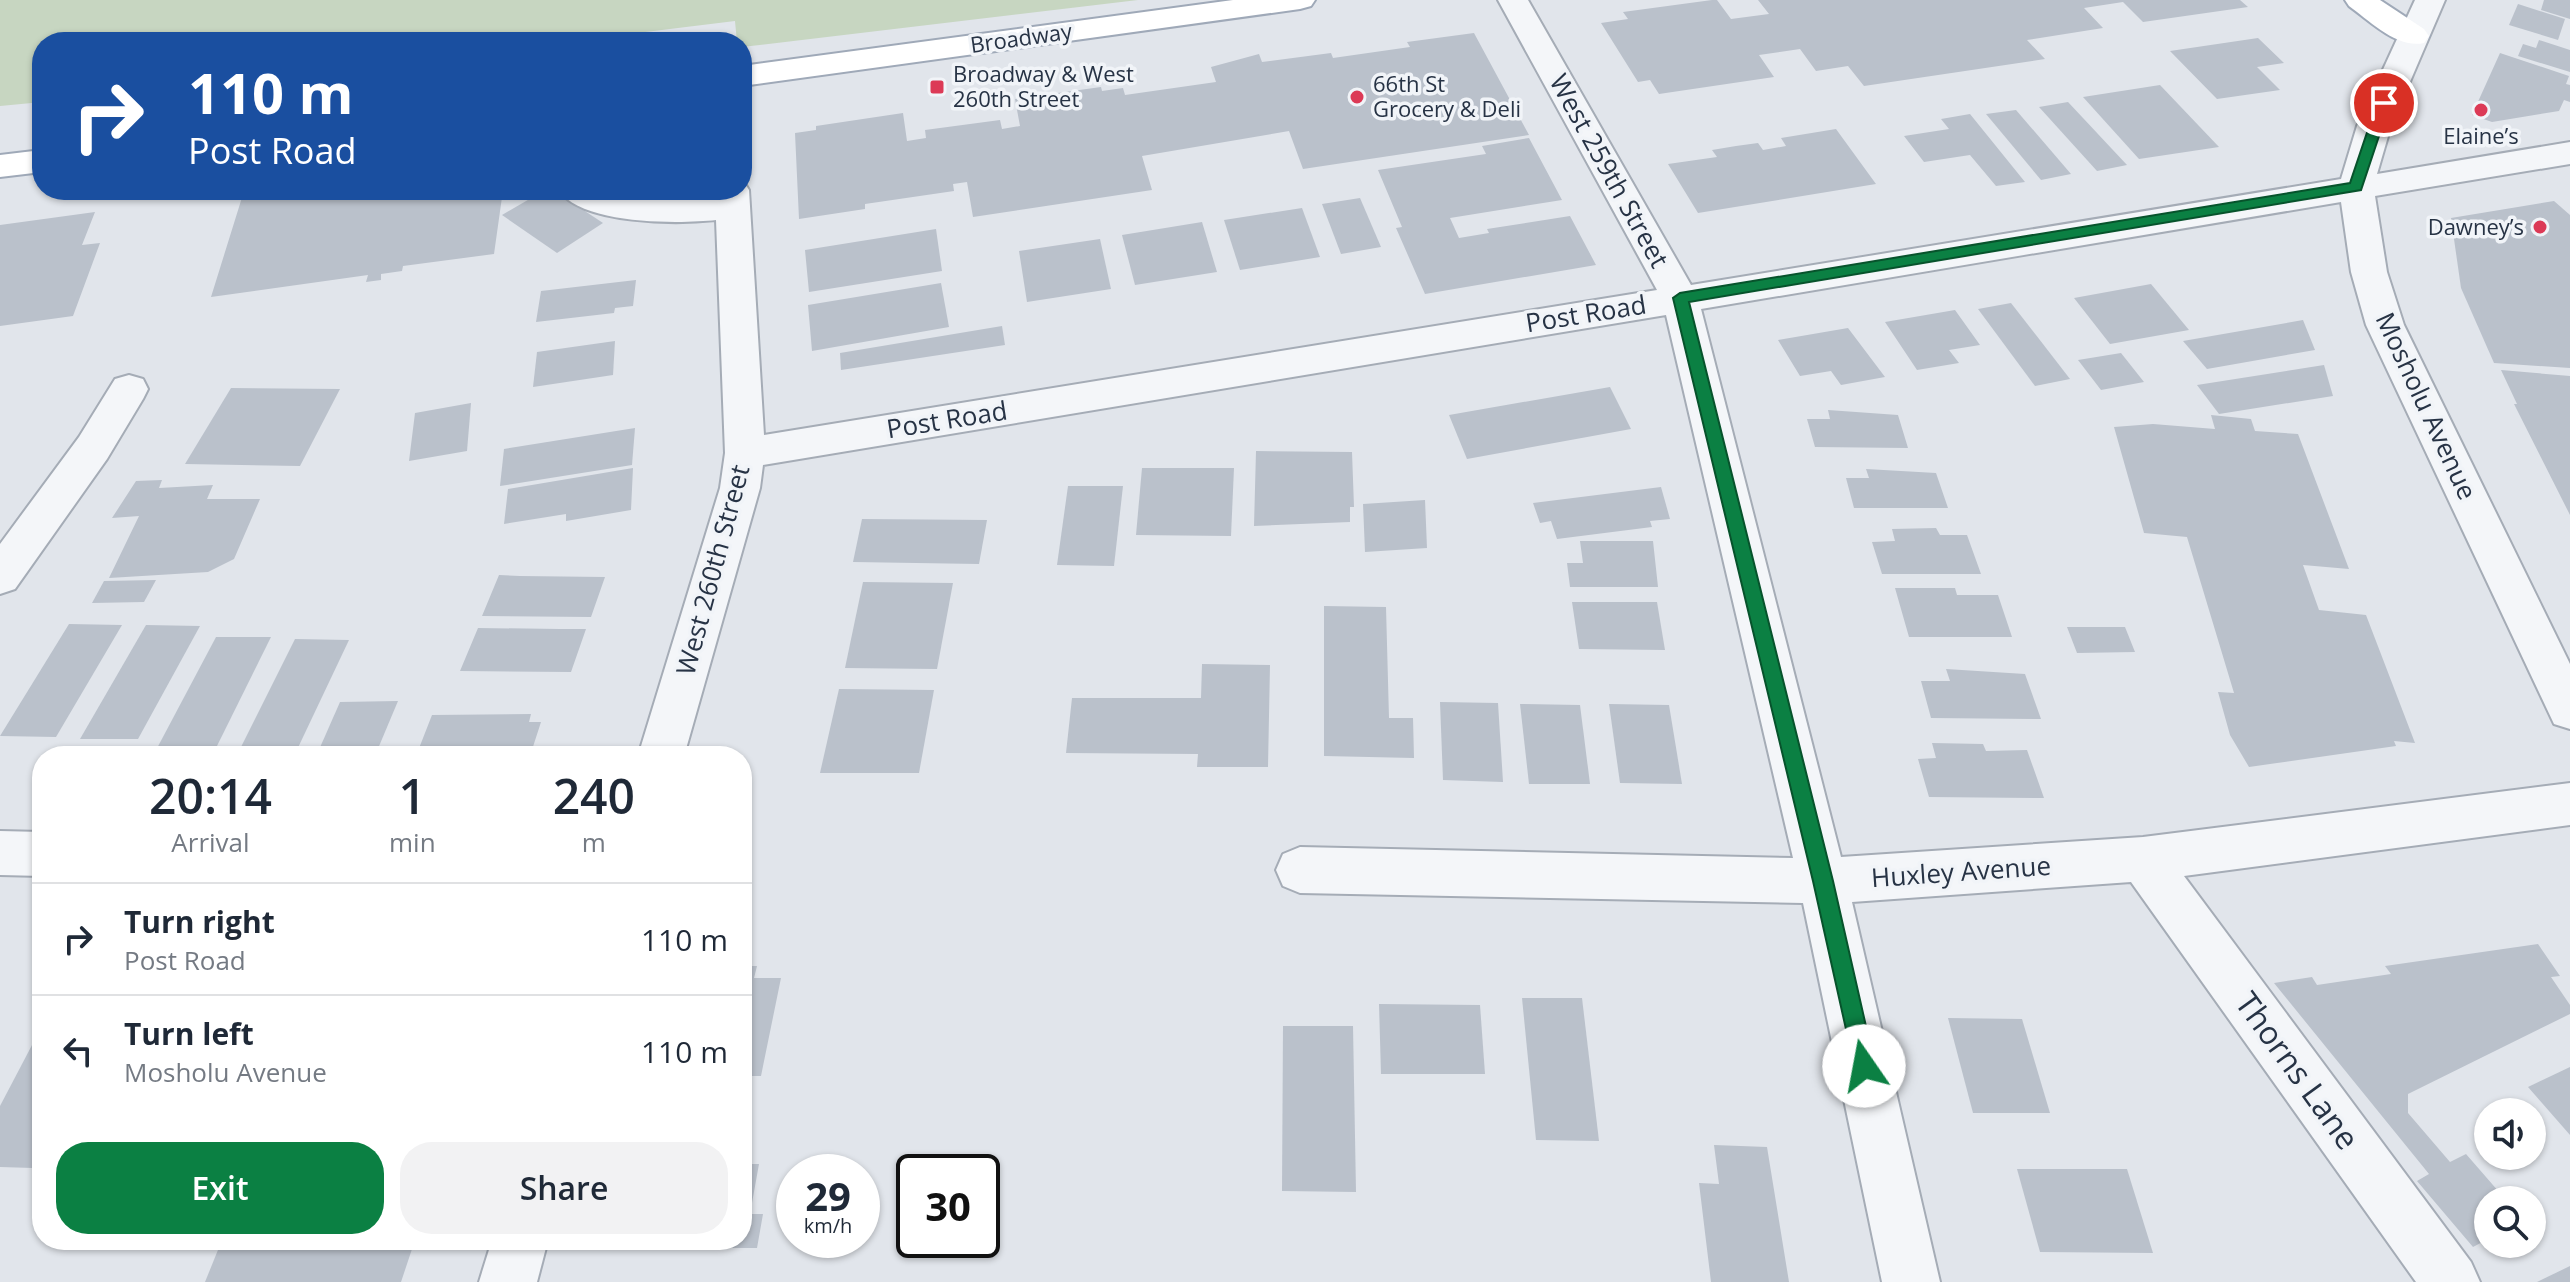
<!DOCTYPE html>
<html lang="en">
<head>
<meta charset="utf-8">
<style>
	body { margin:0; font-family:"Open Sans",sans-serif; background:#f2f2f3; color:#1f2937; height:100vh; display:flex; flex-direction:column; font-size:30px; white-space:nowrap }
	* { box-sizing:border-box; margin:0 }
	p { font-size:26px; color:#747a83 }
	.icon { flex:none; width:44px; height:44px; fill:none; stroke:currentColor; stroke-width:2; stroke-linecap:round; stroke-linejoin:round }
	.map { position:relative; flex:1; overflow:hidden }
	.details { position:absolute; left:32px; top:746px; width:720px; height:504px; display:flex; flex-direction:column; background:#fff; border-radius:32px; box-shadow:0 2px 6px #0004 }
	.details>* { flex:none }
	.banner { position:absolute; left:32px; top:32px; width:720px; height:168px; border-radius:32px; box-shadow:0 2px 6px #0004; background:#1a4fa0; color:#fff; overflow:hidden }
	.controls { position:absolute; left:2474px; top:1098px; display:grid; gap:16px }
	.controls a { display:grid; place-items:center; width:72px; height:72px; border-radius:50%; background:#fff; box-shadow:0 2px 6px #0004; font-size:40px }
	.speed { position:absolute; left:776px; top:1154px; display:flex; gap:16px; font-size:40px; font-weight:700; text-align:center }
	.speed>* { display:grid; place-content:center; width:104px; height:104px; border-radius:50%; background:#fff; box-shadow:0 2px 6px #0004; line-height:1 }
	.speed small { font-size:20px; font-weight:400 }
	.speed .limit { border:4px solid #111; border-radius:12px; background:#fff; color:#111 }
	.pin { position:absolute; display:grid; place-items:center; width:68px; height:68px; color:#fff; margin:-34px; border:4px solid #fff; border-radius:50%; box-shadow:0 2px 8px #0007 }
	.me { position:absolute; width:88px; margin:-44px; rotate:348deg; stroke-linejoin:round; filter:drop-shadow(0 0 6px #0008) }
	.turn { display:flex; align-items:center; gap:28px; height:168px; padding:0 24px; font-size:36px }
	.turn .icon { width:104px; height:104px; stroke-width:2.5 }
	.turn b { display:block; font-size:56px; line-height:68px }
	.eta { display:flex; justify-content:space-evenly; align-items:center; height:136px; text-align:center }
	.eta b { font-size:48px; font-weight:600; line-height:56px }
	.cta { display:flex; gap:16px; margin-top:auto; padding:16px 24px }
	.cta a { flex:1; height:92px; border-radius:32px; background:#0b8043; color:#fff; font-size:32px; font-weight:600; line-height:92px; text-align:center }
	.cta a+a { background:#f2f2f3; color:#1f2937 }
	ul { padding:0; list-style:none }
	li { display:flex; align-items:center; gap:24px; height:112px; padding:0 24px; border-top:2px solid #e0e1e3 }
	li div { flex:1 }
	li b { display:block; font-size:30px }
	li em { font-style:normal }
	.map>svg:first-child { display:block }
	.green { fill:#c7d6c1 }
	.building { fill:#bac1cb }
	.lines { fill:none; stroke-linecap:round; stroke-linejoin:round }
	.minor-casing { stroke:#a5acb6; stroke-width:4 }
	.major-casing { stroke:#9fa9b8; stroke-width:4 }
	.minor { fill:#f4f6f9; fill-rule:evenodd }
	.major { fill:#fff; fill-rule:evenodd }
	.route { fill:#0b8043; stroke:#07532c; stroke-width:2 }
	.poi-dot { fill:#dc3a56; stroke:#f1f4f8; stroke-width:3 }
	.labels { text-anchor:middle; stroke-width:7; stroke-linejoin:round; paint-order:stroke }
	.far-street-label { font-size:22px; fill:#273345; stroke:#f1f4f8 }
	.far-poi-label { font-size:22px; fill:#273345; stroke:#f1f4f8; text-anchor:start }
	.street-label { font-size:26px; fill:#273345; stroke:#f1f4f8 }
	.near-street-label { font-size:32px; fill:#273345; stroke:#f1f4f8 }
</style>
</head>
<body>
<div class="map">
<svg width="2570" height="1282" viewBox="0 0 2570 1282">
	<rect width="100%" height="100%" fill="#e1e5eb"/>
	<!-- green -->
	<polygon class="green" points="0,0 1138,0 742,47 742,42 737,42 735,21 564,42 42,42 42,102 0,106"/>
	<!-- building -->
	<g class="building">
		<polygon points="1712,0 1717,0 1731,19 1769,14 1758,0 2240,0 2248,7 2143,22 2123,2 2084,8 2103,28 2027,40 2045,59 1864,86 1848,66 1816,71 1800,49 1759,55 1774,77 1659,94 1650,80 1638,82 1601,23 1628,19 1623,12"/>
		<polygon points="2544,0 2570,0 2570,19 2541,10"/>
		<polygon points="2518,4 2565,19 2558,40 2509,25"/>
		<polygon points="1474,33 1529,135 1303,169 1289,131 1142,156 1152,190 973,217 967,182 953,184 954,191 865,204 865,209 799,219 795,133 816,130 816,126 903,113 907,141 926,138 925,130 1000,120 1002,129 1020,126 1015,99 1101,87 1102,91 1123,88 1125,95 1216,82 1211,67 1259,54 1262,62 1331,53 1333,58 1410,47 1407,42"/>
		<polygon points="2258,38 2284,63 2257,67 2280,90 2217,99 2170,51"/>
		<polygon points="2539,40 2570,50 2570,72 2518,56 2523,44 2536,48"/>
		<polygon points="2500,53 2569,76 2566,84 2570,85 2570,102 2564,100 2559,111 2492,122 2472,115"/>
		<polygon points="2160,85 2219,147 2139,159 2083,97"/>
		<polygon points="2068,102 2127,165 2097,171 2039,107"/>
		<polygon points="2016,110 2071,174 2041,180 1986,114"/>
		<polygon points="1970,114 2025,182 1996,186 1970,155 1924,162 1904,136 1949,129 1941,119"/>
		<polygon points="1836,129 1876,184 1698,213 1668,164 1717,157 1712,150 1736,146 1758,143 1763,150 1786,146 1781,138"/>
		<polygon points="1529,138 1562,200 1450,218 1459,238 1489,233 1487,229 1570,216 1596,265 1425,294 1396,228 1402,227 1378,170 1486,154 1482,146"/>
		<polygon points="503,190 494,254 403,266 402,271 381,274 381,280 366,282 368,275 211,297 244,191"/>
		<polygon points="545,190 553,190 603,223 557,253 502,215"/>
		<polygon points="1360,198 1381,247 1341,254 1322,204"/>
		<polygon points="2554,201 2570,215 2570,368 2494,363 2461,288 2451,218"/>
		<polygon points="1302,208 1320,257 1240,270 1224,220"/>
		<polygon points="95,212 82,245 100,243 73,316 0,326 0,225"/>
		<polygon points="1202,222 1217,272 1135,285 1122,235"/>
		<polygon points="936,229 942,271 809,292 805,250"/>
		<polygon points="1100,239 1111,289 1027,302 1019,251"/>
		<polygon points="636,280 633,306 615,308 614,313 536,322 541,291"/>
		<polygon points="941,283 949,327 812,351 808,305"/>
		<polygon points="2151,284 2189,330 2110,344 2074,298"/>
		<polygon points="2011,303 2036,335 2070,379 2035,386 1978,309"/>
		<polygon points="1955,310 1980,345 1949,350 1959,363 1917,370 1885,322"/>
		<polygon points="2303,320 2315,350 2207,369 2183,341"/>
		<polygon points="1002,326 1005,345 841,370 840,353"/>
		<polygon points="1848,328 1885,377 1841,385 1831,371 1800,376 1778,340"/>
		<polygon points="615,341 613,375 533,387 537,352"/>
		<polygon points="2121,353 2144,382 2101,390 2078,360"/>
		<polygon points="2324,365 2333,396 2219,414 2197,385"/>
		<polygon points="2501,370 2570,376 2570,515 2514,404 2517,404"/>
		<polygon points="1610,387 1631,429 1467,459 1449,415"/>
		<polygon points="231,388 340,389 300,466 185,464"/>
		<polygon points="471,403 467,451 409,461 415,413"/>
		<polygon points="1828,410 1898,415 1908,448 1815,447 1807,419 1830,419"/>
		<polygon points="2211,415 2251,419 2255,431 2298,434 2349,569 2303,565 2319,610 2366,615 2415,743 2394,741 2396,746 2249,767 2230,735 2218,692 2234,693 2187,537 2144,533 2114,427 2153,424 2215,429"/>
		<polygon points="635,428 632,465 500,486 504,449"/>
		<polygon points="1256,451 1352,452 1354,507 1350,507 1350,522 1254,526"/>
		<polygon points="633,468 631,510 566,521 566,514 504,524 508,489"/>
		<polygon points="1142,468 1234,468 1231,536 1136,535"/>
		<polygon points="1866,469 1936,473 1948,508 1854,508 1846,478 1869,478"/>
		<polygon points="162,480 159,488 213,485 207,499 260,499 234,559 208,572 109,578 139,516 112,518 136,481"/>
		<polygon points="1068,486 1123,486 1114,566 1057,565"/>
		<polygon points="1661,487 1670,519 1650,521 1652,527 1557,539 1551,521 1540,523 1533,503"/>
		<polygon points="1425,500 1427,548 1365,552 1363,504"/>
		<polygon points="862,519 987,520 979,564 853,562"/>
		<polygon points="1936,528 1940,535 1967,535 1981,574 1882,574 1872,542 1895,541 1892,529"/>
		<polygon points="1580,541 1653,541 1658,587 1570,587 1567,563 1583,563"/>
		<polygon points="499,575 520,576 605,577 591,617 482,616"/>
		<polygon points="156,580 144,602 92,603 104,581"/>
		<polygon points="863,582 953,583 937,669 845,668"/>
		<polygon points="1895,588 1955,588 1957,595 1998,595 2012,637 1909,637"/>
		<polygon points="1572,602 1657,602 1665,650 1579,649"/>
		<polygon points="1324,606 1386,607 1389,718 1413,718 1414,758 1324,756"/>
		<polygon points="69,624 122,625 56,737 0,736"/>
		<polygon points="146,625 200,626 138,739 80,739"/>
		<polygon points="2067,627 2125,627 2135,652 2077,653"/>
		<polygon points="478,628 560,629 586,629 571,672 460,671"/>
		<polygon points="216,637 271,637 214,752 155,752"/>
		<polygon points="295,639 349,640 295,754 238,753"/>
		<polygon points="1202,664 1270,665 1268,767 1197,767 1198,754 1066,753 1072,698 1201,698"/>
		<polygon points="1946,669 2025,674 2041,719 1931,718 1921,681 1950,681"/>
		<polygon points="839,689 934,690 919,773 820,773"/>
		<polygon points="398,701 377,751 318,752 340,702"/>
		<polygon points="1440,702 1498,703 1503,782 1443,780"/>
		<polygon points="1520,704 1580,705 1590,784 1529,784"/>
		<polygon points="1609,704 1669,705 1682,784 1620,783"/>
		<polygon points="531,714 529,722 541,722 530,756 416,756 432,715"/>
		<polygon points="1932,743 1983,744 1986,751 2027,750 2044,798 1929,797 1918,759 1936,758"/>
		<polygon points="2538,944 2560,976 2551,977 2570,1005 2570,1014 2408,1094 2408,1113 2450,1162 2466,1154 2506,1200 2488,1200 2488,1239 2473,1247 2417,1181 2429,1174 2274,983 2312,977 2317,985 2391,974 2385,966"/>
		<polygon points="742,966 757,966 754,978 781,978 761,1076 742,1076"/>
		<polygon points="1522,998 1582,998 1599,1141 1536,1140"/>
		<polygon points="1379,1004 1480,1005 1485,1074 1381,1074"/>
		<polygon points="1948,1018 2022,1019 2050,1113 1973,1113"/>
		<polygon points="42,1026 42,1150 33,1168 0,1167 0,1106"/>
		<polygon points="1283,1026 1353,1026 1356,1192 1282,1191"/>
		<polygon points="2570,1067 2570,1135 2528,1087"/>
		<polygon points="1714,1145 1767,1147 1789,1282 1711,1282 1699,1183 1719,1184"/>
		<polygon points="742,1164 759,1164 750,1214 763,1214 757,1248 641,1248 643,1240 742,1240"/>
		<polygon points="2017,1169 2127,1169 2153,1253 2040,1252"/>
		<polygon points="222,1240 415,1240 401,1282 205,1282"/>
		<polygon points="2570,1266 2570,1282 2537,1282"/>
	</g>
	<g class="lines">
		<!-- minor casing -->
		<g class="minor-casing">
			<g id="minor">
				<path d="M1498 0H1528L1691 285 2341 179 2357 126 2415 0H2445L2391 126 2377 174 2570 142V164L2375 196 2387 272 2404 325 2570 664V729L2554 724 2366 325 2351 272 2341 202 1701 309 1841 857 2143 837 2570 783V825L2184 876 2471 1262 2480 1282H2416L2131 882 1852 902 1940 1282H1882L1803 903 1300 893 1283 886 1276 870 1283 854 1300 847 1793 858 1666 315 763 465 760 488 684 756H638L720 488 725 453 716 220C679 224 581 225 559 190 614 190 658 202 715 197V190H742L744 182 749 190 764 435 1657 290Z"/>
				<polygon points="129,375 143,379 148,389 143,399 107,459 15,589 0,594 0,544 79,437 115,379"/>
				<polygon points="0,831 42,832 42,876 0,875"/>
				<polygon points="492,1240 548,1240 537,1282 479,1282"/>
			</g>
		</g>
		<!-- major casing -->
		<g class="major-casing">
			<g id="major">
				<polygon points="1233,0 1315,0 1311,6 1300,9 742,86 742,66"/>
				<path d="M2345 0H2380L2424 29 2429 36 2424 43C2397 49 2370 21 2349 6Z"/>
				<polygon points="42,150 42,172 0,177 0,155"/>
			</g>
		</g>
		<!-- minor -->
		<use href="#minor" class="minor"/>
		<!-- major -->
		<use href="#major" class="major"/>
	</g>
	<!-- route -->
	<polygon class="route" points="2384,99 2390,103 2361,190 1689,302 1833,881 1875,1066 1871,1074 1864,1077 1856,1074 1813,881 1673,298 1680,293 2350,183 2377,103"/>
	<!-- markers -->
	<g class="poi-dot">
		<rect x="929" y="79" width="16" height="16" rx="4"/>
		<circle cx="1357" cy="97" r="8"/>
		<circle cx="2481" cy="110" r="8"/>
		<circle cx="2540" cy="227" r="8"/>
	</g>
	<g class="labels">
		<!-- far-street labels -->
		<g class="far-street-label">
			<text transform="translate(1021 38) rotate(-8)" y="8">Broadway</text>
		</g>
		<!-- far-poi labels -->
		<g class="far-poi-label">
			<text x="953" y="82">Broadway &amp; West<tspan x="953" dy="25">260th Street</tspan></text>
			<text x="1373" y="92">66th St<tspan x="1373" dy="25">Grocery &amp; Deli</tspan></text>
			<text x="2481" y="144" text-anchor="middle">Elaine’s</text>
			<text x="2524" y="235" text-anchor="end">Dawney’s</text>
		</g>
		<!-- street labels -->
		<g class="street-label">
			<text transform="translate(1609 171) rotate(61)" y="9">West 259th Street</text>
			<text transform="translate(1586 314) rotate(-9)" y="9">Post Road</text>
			<text transform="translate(2426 406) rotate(65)" y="9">Mosholu Avenue</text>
			<text transform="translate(947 420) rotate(-9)" y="9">Post Road</text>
			<text transform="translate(713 570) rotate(-75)" y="9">West 260th Street</text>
			<text transform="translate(1961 872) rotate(-4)" y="9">Huxley Avenue</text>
		</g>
		<!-- near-street labels -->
		<g class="near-street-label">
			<text transform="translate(2297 1071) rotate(54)" y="11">Thorns Lane</text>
		</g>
	</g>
</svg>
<div class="controls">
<a><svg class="icon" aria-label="sound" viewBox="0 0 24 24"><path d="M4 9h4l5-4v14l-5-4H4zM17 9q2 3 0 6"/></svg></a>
<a><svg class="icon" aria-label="search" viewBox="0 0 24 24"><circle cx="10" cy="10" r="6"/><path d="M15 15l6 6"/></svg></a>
</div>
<div class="speed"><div>29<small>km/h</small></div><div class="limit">30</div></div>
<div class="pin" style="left:2384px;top:103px;background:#d93025"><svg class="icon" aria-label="arrive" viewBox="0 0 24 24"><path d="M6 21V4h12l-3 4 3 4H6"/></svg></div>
<svg class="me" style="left:1864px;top:1066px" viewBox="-20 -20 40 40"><circle r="19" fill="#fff"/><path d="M0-13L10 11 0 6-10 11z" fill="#0b8043"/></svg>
<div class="banner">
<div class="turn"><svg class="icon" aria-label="right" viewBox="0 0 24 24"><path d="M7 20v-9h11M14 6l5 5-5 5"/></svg><div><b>110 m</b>Post Road</div></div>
</div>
<section class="details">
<div class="eta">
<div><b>20:14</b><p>Arrival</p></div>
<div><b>1</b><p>min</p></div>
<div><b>240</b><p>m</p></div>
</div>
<ul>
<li><svg class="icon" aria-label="right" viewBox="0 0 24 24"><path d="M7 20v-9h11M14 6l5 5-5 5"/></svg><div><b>Turn right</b><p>Post Road</p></div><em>110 m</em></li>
<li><svg class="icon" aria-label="left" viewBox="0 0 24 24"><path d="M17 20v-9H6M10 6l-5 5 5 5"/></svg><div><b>Turn left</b><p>Mosholu Avenue</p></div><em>110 m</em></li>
</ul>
<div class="cta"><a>Exit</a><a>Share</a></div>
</section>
</div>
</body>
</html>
